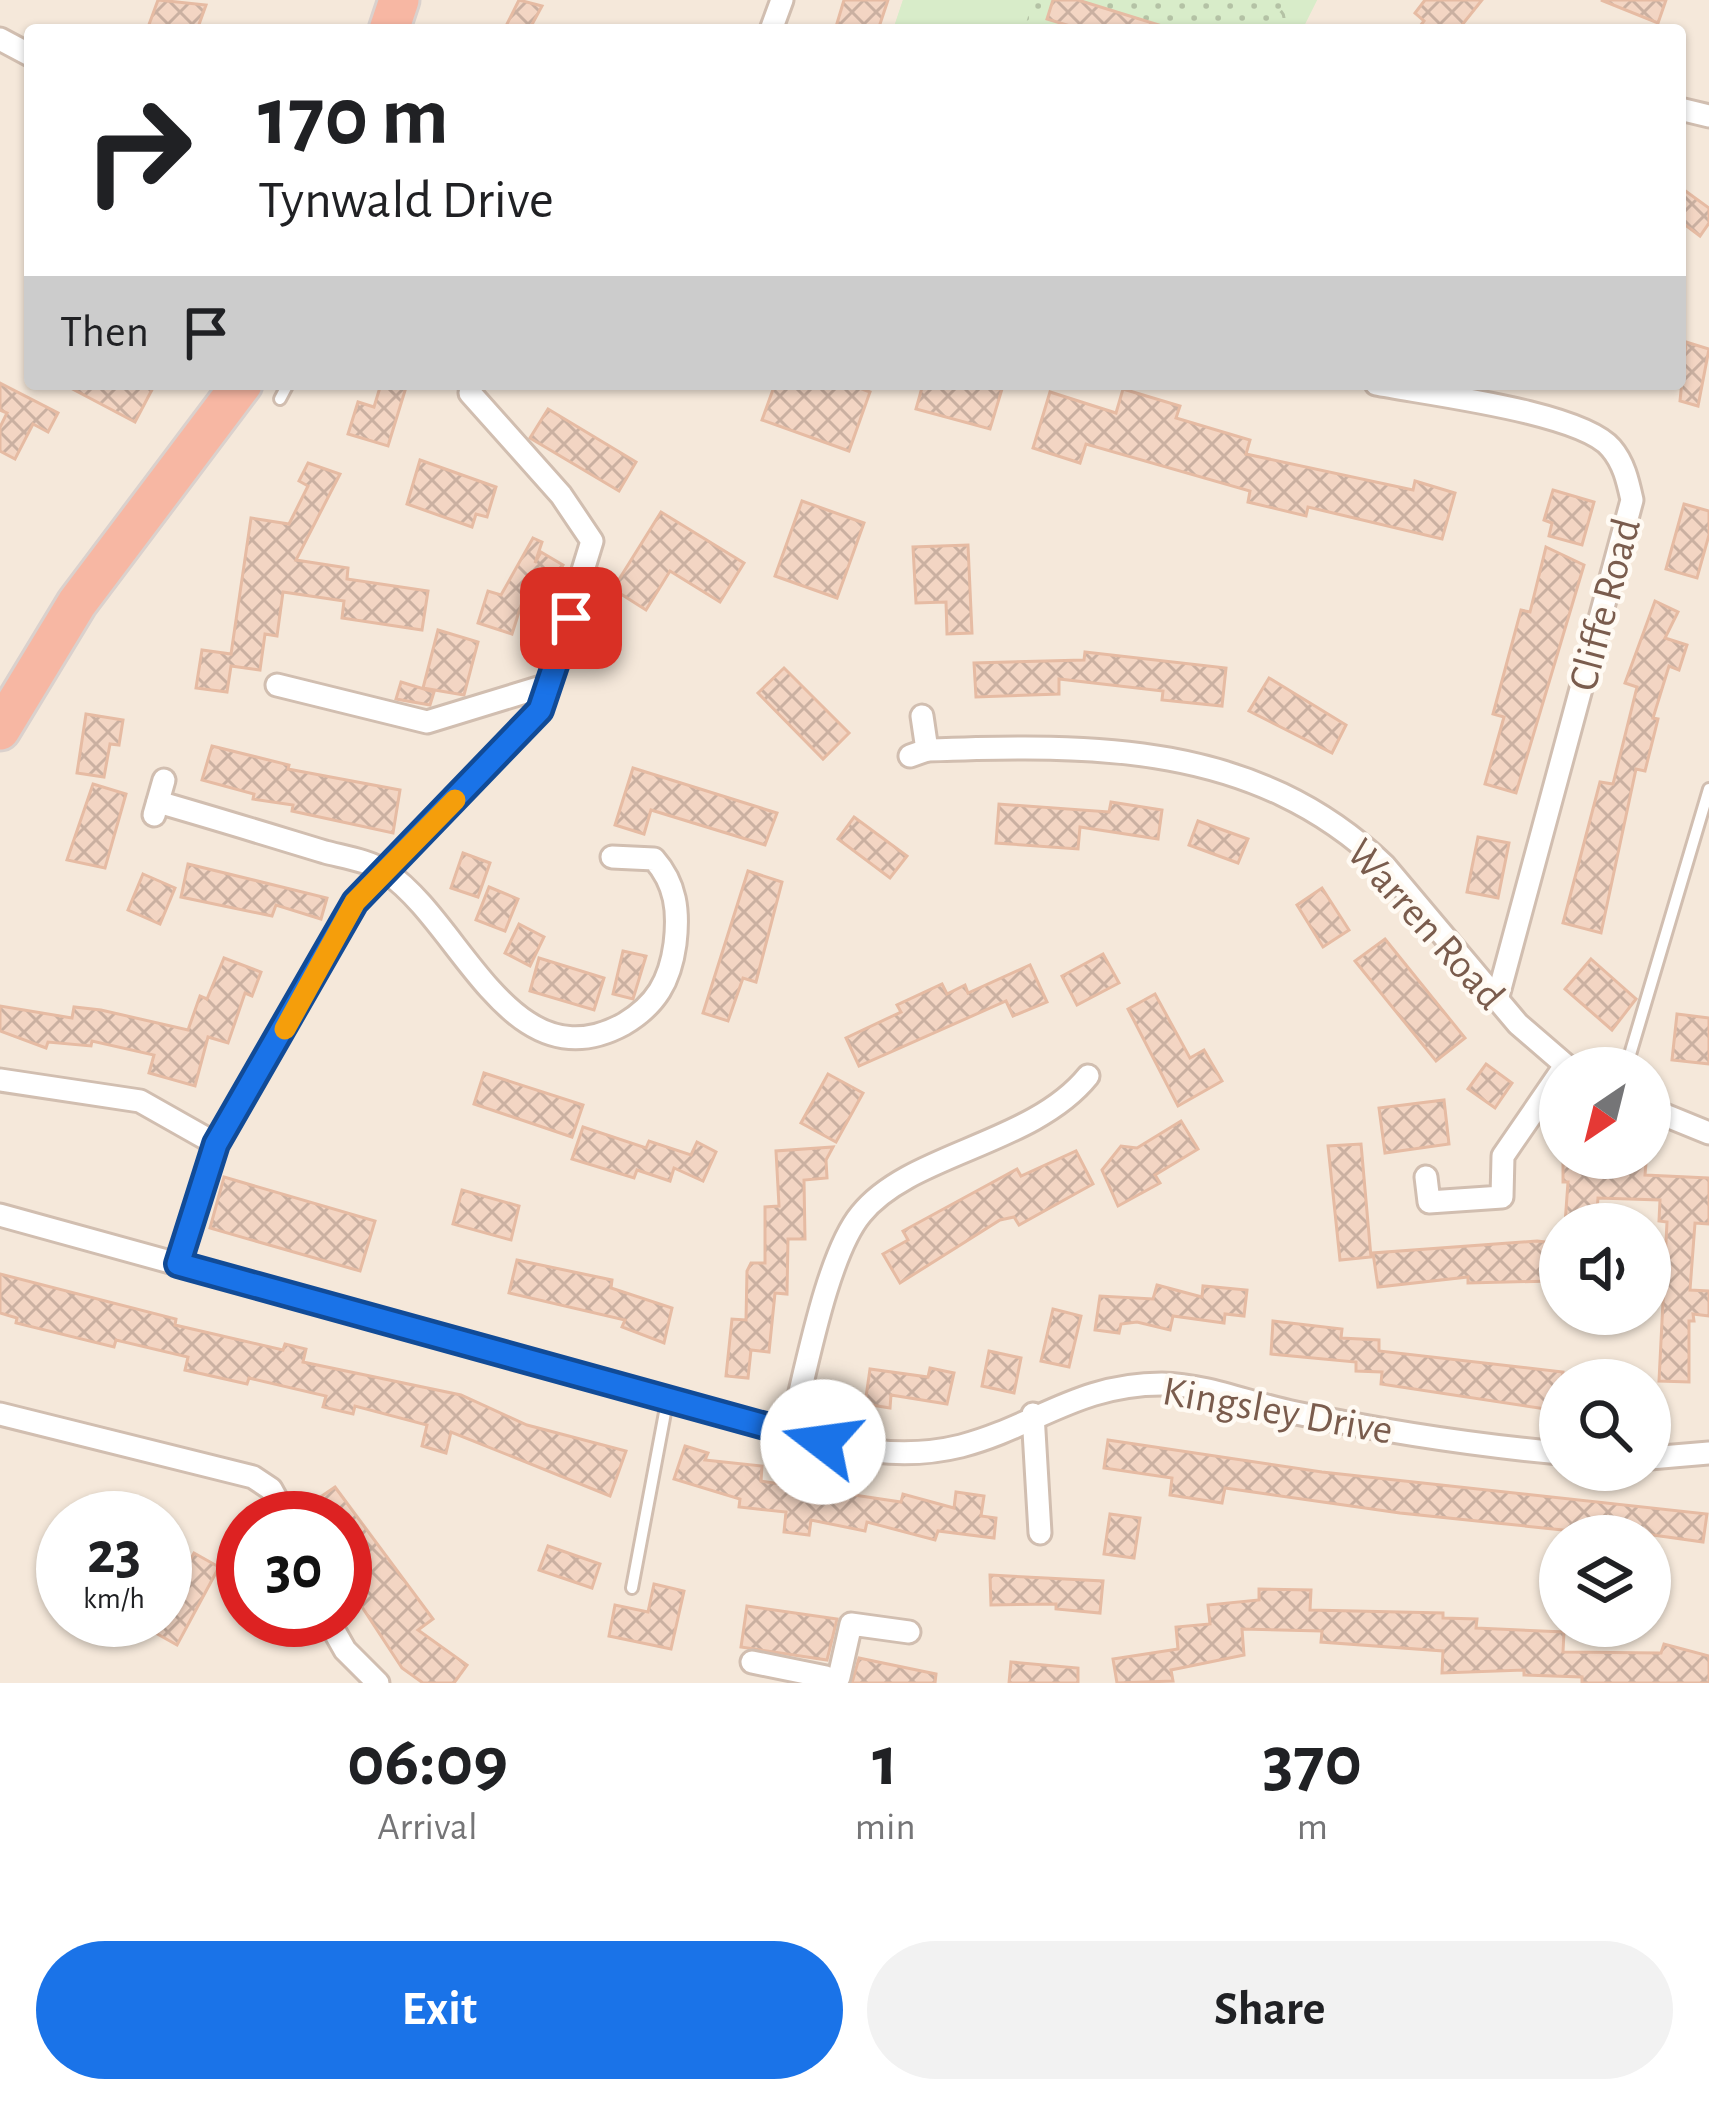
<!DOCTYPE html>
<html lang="en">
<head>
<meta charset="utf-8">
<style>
	body { margin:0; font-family:"Alegreya Sans",sans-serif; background:#f2f2f2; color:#202124; height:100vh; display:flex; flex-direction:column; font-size:45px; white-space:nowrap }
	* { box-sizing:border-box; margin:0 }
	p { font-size:39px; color:#757577 }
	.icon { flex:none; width:66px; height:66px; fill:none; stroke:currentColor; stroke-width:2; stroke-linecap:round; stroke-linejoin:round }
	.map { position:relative; height:1683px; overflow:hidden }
	.panel { display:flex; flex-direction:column; background:#fff; flex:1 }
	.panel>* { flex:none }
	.guide { position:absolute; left:24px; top:24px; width:1662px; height:366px; border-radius:12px; box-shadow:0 3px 9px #0004; background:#fff; color:#202124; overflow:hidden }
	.needle { width:78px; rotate:215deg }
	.tools { position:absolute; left:1539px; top:1047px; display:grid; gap:24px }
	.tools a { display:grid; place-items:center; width:132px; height:132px; border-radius:50%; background:#fff; box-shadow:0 3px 9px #0004; font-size:60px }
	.speed { position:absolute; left:36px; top:1491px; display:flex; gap:24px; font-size:60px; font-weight:700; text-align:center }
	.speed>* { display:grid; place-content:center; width:156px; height:156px; border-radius:50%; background:#fff; box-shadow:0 3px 9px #0004; line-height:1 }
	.speed small { font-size:30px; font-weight:400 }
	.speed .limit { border:18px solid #d22; background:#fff; color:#111 }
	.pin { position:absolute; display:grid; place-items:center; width:102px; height:102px; color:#fff; margin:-51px; border-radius:24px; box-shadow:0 6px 18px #0006 }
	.me { position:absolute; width:132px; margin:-66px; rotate:285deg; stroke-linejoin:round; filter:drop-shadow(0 0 9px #0008) }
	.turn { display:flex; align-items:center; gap:42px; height:252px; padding:0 36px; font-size:54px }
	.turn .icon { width:156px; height:156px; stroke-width:2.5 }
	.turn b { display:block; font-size:84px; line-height:102px }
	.then { display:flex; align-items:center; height:114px; padding:0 36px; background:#0003; gap:24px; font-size:45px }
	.eta { display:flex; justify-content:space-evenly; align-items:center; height:204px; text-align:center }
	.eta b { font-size:72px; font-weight:700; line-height:84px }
	.button { display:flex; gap:24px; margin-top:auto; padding:24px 36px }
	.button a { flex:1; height:138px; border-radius:72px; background:#1a73e8; color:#fff; font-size:48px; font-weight:700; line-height:138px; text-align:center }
	.button a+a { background:#f2f2f2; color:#202124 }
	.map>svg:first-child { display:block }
	.residential { fill:#f5e8da; fill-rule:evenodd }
	.grass { fill:url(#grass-dots) }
	.forest { fill:url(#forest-crowns) }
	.pitch { fill:#d8ecc9 }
	.building { fill:url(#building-cross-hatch); stroke:#e6bba3; stroke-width:3 }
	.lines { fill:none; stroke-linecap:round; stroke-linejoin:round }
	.lane-casing { stroke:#d1beb0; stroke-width:16 }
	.street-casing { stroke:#d1beb0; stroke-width:27 }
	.highway-casing { stroke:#dad1cd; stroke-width:45 }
	.lane { stroke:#fff; stroke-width:10 }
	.street { stroke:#fff; stroke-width:21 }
	.highway { stroke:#f7b7a3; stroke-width:39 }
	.route-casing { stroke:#114b97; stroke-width:30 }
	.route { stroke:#1a73e8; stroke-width:21 }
	.slow { stroke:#f59e0b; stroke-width:21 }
	.labels { text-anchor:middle; stroke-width:9; stroke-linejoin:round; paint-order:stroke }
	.street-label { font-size:42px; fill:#7a5c4d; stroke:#fffaf3 }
</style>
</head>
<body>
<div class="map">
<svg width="1709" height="1683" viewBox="0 0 1709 1683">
	<defs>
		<pattern id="grass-dots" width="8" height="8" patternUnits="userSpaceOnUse" patternTransform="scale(3)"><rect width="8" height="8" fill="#d8ecc9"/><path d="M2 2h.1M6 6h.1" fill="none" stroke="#b4c2a5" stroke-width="1.8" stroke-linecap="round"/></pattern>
		<pattern id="forest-crowns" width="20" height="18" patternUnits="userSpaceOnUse" patternTransform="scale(3)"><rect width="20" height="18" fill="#d8ecc9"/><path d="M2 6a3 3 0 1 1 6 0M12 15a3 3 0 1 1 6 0" fill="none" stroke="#b4c2a5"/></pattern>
		<pattern id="building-cross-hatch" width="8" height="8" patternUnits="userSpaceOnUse" patternTransform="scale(3)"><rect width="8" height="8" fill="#f3d5c3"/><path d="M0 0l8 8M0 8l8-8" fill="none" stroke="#cab0a1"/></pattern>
	</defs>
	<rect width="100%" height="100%" fill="#fdf6ec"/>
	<!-- residential -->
	<path class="residential" d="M0 0H1709V1683H0ZM30 30H1680V384H30ZM1560 1068H1650V1158H1560ZM1560 1224H1650V1314H1560ZM1560 1380H1650V1470H1560ZM63 1518H165V1620H63ZM243 1518H345V1620H243ZM1560 1536H1650V1626H1560Z"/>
	<!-- grass -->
	<polygon class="grass" points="903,0 1317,0 1302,30 893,30"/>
	<!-- forest -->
	<polygon class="forest" points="1292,0 1317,0 1302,30 1261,30"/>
	<!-- pitch -->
	<polygon class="pitch" points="903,0 1033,0 1024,30 893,30"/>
	<!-- building -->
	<g class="building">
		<polygon points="158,0 206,5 197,30 147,30"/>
		<polygon points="519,0 542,6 529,30 504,30"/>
		<polygon points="844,0 888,0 878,30 835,30"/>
		<polygon points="1053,0 1078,0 1159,25 1158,30 1083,30 1047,19"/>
		<polygon points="1425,0 1482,0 1458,30 1417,30 1424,21 1415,13"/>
		<polygon points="1601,0 1666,0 1658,23"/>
		<polygon points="1680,187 1709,208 1709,223 1700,236 1680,221"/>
		<polygon points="1686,342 1709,349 1698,406 1680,401"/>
		<polygon points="0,383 58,413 48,432 33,424 15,459 0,451 0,427 7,413 0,410"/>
		<polygon points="63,384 155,384 135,422"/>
		<polygon points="381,384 407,384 388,446 348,434 358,402 374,407"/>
		<polygon points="775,384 849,384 870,392 849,451 762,420"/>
		<polygon points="923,384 1002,389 990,429 916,409"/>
		<polygon points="1123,389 1180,406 1176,418 1250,440 1246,454 1413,490 1415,481 1455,493 1442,539 1308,507 1306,516 1248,502 1250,491 1086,444 1080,463 1033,448 1050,392 1116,413"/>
		<polygon points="548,409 636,462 619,491 530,438"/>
		<polygon points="420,460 496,487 487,517 476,514 472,527 407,504"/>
		<polygon points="308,463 340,474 296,560 348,568 347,579 428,591 422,630 342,618 344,601 283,592 277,636 265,634 260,670 231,666 227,692 196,688 202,650 231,654 251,518 289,524 308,486 299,481"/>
		<polygon points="1553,490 1594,502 1582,545 1549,536 1552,523 1544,520"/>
		<polygon points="802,501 864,523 837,598 775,576"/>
		<polygon points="1684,504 1709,511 1709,535 1697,578 1666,569"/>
		<polygon points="661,512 744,563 720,602 670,571 646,610 613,589"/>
		<polygon points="533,538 542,542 535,563 541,552 563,565 540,606 524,596 512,634 478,623 488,591 501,595"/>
		<polygon points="968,545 972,633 947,634 946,602 916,603 913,547"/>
		<polygon points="1546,547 1584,565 1516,793 1485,784 1504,717 1493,714 1521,610 1530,612"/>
		<polygon points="1655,601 1678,612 1665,638 1687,645 1679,670 1669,666 1653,718 1658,719 1645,771 1636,769 1601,933 1563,923 1600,782 1613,784 1637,687 1625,683"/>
		<polygon points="438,630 478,642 464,695 423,688"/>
		<polygon points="1085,652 1226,668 1222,706 1162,700 1163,691 1059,679 1059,694 976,697 974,663 1084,660"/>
		<polygon points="784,668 849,733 823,759 758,693"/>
		<polygon points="1269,678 1346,725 1332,753 1249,711"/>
		<polygon points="401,682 434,692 430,705 396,699"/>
		<polygon points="86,714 123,720 119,745 110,744 104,777 77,773"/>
		<polygon points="212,746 289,765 288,769 400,790 393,833 292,811 293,805 253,799 254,794 202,780"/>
		<polygon points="633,768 777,813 765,845 651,810 644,834 615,825"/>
		<polygon points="93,784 126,794 105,868 67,860"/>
		<polygon points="1111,802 1162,810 1158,839 1080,827 1078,849 996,843 999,804 1109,812"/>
		<polygon points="854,817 907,856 890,878 838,839"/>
		<polygon points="1198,821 1248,839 1238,863 1189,845"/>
		<polygon points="1478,837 1509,843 1498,898 1467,892"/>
		<polygon points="463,853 490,863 478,897 451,888"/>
		<polygon points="188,864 327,898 321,919 276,905 272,916 181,897"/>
		<polygon points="748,871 782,882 756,982 743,978 728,1021 703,1013"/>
		<polygon points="143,874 175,888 160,924 128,910"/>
		<polygon points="489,887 518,899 505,931 476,920"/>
		<polygon points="1322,888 1349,930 1323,947 1297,905"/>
		<polygon points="519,924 544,937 530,966 505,953"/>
		<polygon points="1385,939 1465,1038 1436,1061 1355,961"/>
		<polygon points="623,951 646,956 633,999 613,994"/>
		<polygon points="1103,954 1119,983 1077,1005 1062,976"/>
		<polygon points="224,958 261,972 252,996 245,993 228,1043 208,1037 195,1086 149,1073 154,1055 92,1041 91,1046 48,1042 46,1048 0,1031 0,1006 72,1018 74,1007 101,1010 188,1030 200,996 207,999"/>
		<polygon points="539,958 604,978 594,1010 530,991"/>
		<polygon points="1591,959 1636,999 1612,1030 1565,989"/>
		<polygon points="1030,965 1047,1002 1013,1016 1006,1001 859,1066 846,1038 901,1012 897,1005 942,984 947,994 965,985 968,993"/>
		<polygon points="1155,994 1190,1058 1204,1050 1222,1081 1178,1106 1128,1009"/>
		<polygon points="1677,1014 1709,1018 1709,1064 1672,1060"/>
		<polygon points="1486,1064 1512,1083 1495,1108 1468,1089"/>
		<polygon points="484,1073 583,1105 572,1137 474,1104"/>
		<polygon points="828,1074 863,1093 836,1142 801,1123"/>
		<polygon points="1444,1100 1449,1144 1385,1153 1379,1108"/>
		<polygon points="1181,1121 1198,1149 1155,1175 1160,1183 1118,1206 1102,1170 1121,1146 1137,1148"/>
		<polygon points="583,1127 646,1148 649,1141 691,1155 697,1142 716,1152 703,1181 674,1168 670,1181 637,1170 634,1178 572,1159"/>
		<polygon points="1361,1144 1371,1257 1340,1260 1328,1146"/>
		<polygon points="833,1147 826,1160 827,1178 804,1180 805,1239 788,1239 787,1294 775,1293 769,1352 751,1350 748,1378 726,1376 732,1319 746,1320 747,1271 751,1263 765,1263 765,1207 779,1206 776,1151"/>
		<polygon points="1076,1151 1093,1184 1019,1225 1014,1217 1000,1220 900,1283 883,1254 908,1240 903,1231 1017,1169 1021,1176"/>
		<polygon points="1563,1158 1610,1158 1646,1163 1645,1175 1709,1178 1709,1224 1695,1223 1690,1290 1709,1291 1709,1316 1693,1314 1694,1321 1689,1321 1689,1382 1659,1381 1667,1222 1659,1221 1660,1200 1598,1198 1596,1224 1565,1224 1568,1182 1563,1182"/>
		<polygon points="224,1177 375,1221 360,1271 210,1228"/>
		<polygon points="462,1190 519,1206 511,1240 453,1224"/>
		<polygon points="1537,1241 1555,1243 1552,1281 1468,1283 1468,1277 1378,1287 1373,1253"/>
		<polygon points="517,1260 612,1280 611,1288 672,1308 664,1343 622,1327 625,1320 509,1293"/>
		<polygon points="0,1274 176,1319 175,1325 283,1350 285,1344 306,1349 303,1362 461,1395 527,1425 626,1451 610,1496 451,1432 446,1453 422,1446 427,1425 355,1406 353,1414 323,1407 326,1396 249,1378 247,1384 185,1370 188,1357 116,1340 114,1347 16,1323 17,1318 0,1313"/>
		<polygon points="1157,1285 1202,1297 1203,1286 1247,1290 1244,1316 1225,1314 1224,1323 1173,1316 1170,1330 1137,1322 1121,1324 1119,1333 1095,1330 1100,1296 1153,1299"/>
		<polygon points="1053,1309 1081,1316 1069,1367 1041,1361"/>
		<polygon points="1273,1321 1342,1329 1341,1338 1379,1340 1379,1351 1563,1372 1559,1411 1381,1384 1382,1372 1356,1371 1356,1362 1271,1354"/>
		<polygon points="989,1351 1021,1358 1014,1393 982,1386"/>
		<polygon points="930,1368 954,1373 947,1404 891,1395 890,1408 865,1404 870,1369 928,1377"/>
		<polygon points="1108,1440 1322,1472 1707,1514 1703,1542 1603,1528 1602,1534 1400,1513 1225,1488 1222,1503 1170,1495 1172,1478 1104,1468"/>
		<polygon points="685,1446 708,1453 705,1460 762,1466 761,1481 901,1502 903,1494 954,1508 956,1492 984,1496 981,1516 996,1518 994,1538 938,1531 935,1540 867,1522 865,1531 811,1520 809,1535 784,1532 786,1512 739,1507 740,1499 674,1479"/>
		<polygon points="335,1487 433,1619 418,1630 467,1665 454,1683 423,1683 402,1668 345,1581 345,1518 302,1518 300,1511"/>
		<polygon points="1110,1514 1140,1518 1134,1558 1104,1554"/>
		<polygon points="548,1546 600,1564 592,1588 539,1570"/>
		<polygon points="194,1553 219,1567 177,1645 152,1631 158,1620 165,1620 165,1607"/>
		<polygon points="990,1575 1103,1581 1100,1613 1056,1609 1056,1604 991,1605"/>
		<polygon points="654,1584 684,1591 671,1649 609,1636 615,1605 648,1612"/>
		<polygon points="1259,1589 1311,1590 1310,1610 1443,1613 1443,1618 1477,1619 1476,1628 1564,1632 1563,1652 1661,1653 1664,1644 1709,1656 1709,1683 1582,1683 1582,1677 1524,1675 1524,1670 1442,1673 1443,1651 1321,1642 1322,1631 1242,1629 1244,1655 1171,1670 1173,1681 1117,1683 1113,1659 1178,1649 1176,1627 1210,1624 1208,1605 1259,1600"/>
		<polygon points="747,1606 837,1619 827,1660 741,1647"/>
		<polygon points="859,1658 936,1674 935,1683 852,1683"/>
		<polygon points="1011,1662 1078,1668 1078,1683 1009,1683"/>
	</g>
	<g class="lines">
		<!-- lane casing -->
		<g class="lane-casing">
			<g id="lane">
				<polyline points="280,399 288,384"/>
				<polyline points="1626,1068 1709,789"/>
				<polyline points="632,1588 667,1402"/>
			</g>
		</g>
		<!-- street casing -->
		<g class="street-casing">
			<g id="street">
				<polyline points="771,30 782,0"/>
				<polyline points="0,39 30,55"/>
				<polyline points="1680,109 1709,116"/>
				<path d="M1376 384C1427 394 1581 412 1611 448 1624 463 1628 482 1632 500L1497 1000"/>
				<polyline points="277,685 427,722 548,685"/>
				<path d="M927 750C1093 744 1255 742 1384 865L1518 1024 1569 1068"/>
				<polyline points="910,756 927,750 922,716"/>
				<path d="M158 802C214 818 269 835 325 852 344 857 370 861 386 872 462 923 511 1086 624 1024 656 1005 670 981 675 944 679 911 676 884 654 859L612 857"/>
				<polyline points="154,815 164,780"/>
				<path d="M1088 1076C1032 1145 910 1153 861 1214 826 1256 805 1377 790 1433 849 1449 900 1461 961 1446 1034 1427 1078 1384 1162 1384 1209 1385 1250 1404 1296 1413 1383 1431 1472 1445 1560 1453"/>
				<polyline points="0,1080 140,1101 216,1144"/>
				<polyline points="1650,1109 1709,1133"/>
				<polyline points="1426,1177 1429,1202 1502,1197 1503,1156 1560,1073"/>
				<polyline points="0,1215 790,1433"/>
				<polyline points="179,1264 216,1144 355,902 540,710 592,541 561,495 470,393"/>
				<polyline points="0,1414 253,1477 271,1489 287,1518"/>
				<polyline points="1033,1414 1040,1533"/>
				<polyline points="1650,1458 1709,1453"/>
				<polyline points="328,1620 345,1650 378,1683"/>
				<polyline points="752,1662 826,1677"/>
				<polyline points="822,1683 839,1677 851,1624 909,1632"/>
			</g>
		</g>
		<!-- highway casing -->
		<g class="highway-casing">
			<g id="highway">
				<polyline points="389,30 399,0"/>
				<polyline points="0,730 77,603 242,384"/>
			</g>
		</g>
		<!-- lane -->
		<use href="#lane" class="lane"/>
		<!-- street -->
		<use href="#street" class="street"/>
		<!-- highway -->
		<use href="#highway" class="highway"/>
	</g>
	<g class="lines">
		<!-- route casing -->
		<g class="route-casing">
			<polyline id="route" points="571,618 540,710 355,902 216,1144 178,1264 823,1442"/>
		</g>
		<!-- route -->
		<use href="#route" class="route"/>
		<!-- slow -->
		<polyline class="slow" points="285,1029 355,902 455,800"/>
	</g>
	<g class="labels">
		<!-- street labels -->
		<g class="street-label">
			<text transform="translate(1603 604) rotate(-75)" y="15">Cliffe Road</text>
			<text transform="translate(1427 923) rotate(48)" y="15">Warren Road</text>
			<text transform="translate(1278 1409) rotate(10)" y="15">Kingsley Drive</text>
		</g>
	</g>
</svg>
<div class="tools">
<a><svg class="needle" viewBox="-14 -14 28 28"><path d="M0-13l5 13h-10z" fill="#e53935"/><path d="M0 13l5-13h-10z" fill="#757577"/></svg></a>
<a><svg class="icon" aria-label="sound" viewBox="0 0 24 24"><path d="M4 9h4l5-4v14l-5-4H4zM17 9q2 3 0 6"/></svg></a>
<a><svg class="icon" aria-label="search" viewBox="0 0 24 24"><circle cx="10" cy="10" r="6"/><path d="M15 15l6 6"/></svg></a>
<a><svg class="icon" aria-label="layers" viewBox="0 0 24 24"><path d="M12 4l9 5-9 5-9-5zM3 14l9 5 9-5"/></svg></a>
</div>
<div class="speed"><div>23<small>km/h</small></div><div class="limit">30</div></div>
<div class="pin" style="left:571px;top:618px;background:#d93025"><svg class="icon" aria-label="arrive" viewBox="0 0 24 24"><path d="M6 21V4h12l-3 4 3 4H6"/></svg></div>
<svg class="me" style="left:823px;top:1442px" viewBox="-20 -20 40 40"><circle r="19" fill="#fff"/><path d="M0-13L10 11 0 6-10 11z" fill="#1a73e8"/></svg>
<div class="guide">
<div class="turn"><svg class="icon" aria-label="right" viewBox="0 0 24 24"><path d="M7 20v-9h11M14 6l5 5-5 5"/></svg><div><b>170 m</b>Tynwald Drive</div></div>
<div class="then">Then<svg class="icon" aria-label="arrive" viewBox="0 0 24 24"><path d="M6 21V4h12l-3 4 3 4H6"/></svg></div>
</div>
</div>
<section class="panel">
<div class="eta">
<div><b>06:09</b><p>Arrival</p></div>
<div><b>1</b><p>min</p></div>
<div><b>370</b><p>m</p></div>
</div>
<div class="button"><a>Exit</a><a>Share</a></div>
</section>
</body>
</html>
